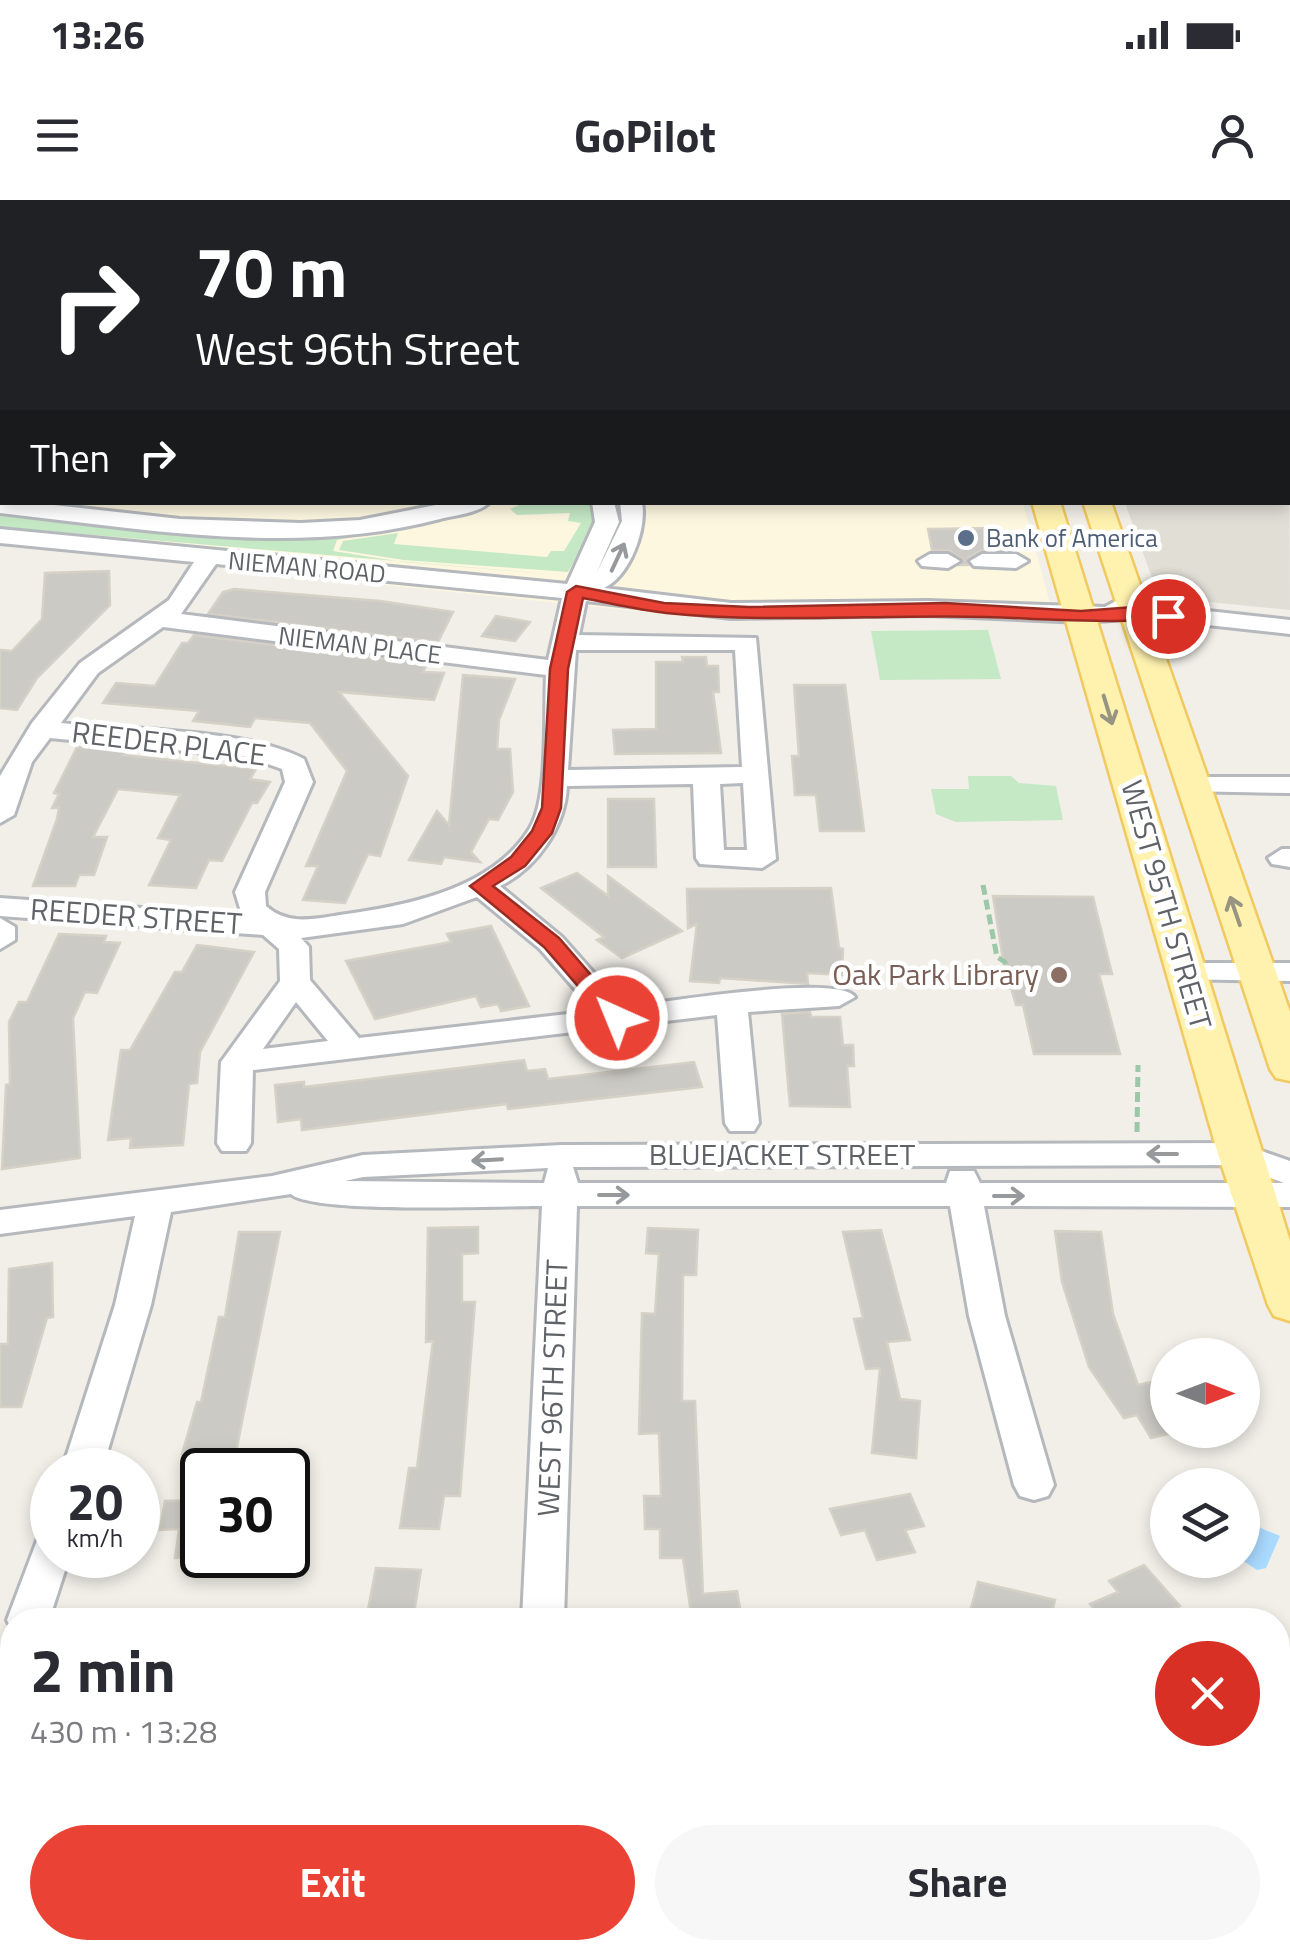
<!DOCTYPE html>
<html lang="en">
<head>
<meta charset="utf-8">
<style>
	body { margin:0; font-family:"Titillium Web",sans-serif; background:#f7f7f7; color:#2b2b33; height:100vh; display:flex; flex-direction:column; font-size:38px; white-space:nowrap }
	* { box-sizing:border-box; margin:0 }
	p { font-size:32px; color:#7c7c81 }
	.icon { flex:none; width:55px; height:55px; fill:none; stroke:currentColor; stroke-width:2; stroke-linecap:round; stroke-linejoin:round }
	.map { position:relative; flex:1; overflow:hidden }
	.details { position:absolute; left:0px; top:1408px; width:1290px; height:352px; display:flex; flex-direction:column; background:#fff; border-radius:40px 40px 0 0; box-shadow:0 5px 15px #0003 }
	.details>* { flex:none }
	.top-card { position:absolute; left:0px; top:0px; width:1290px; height:305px; box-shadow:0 5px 15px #0003; background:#202124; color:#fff; overflow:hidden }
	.needle { width:65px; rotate:90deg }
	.fabs { position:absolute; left:1150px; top:1138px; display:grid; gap:20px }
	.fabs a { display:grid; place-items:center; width:110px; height:110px; border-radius:50%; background:#fff; box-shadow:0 5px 15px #0003; font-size:50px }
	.speed { position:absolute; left:30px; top:1248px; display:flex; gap:20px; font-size:50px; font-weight:700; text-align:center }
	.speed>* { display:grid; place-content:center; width:130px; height:130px; border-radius:50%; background:#fff; box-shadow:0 5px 15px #0003; line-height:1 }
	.speed small { font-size:25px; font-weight:400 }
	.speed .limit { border:5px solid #111; border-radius:15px; background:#fff; color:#111 }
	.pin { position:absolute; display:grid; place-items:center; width:85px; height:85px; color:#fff; margin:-42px; border:5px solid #fff; border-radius:50%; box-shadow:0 2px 10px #0007 }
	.me { position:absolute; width:110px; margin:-55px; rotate:316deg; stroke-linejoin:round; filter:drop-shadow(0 0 8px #0008) }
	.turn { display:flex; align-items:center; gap:35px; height:210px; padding:0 30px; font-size:45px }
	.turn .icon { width:130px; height:130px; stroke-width:2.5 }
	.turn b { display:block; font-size:70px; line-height:85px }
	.then { display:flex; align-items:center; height:95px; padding:0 30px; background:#0003; gap:20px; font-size:38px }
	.round { display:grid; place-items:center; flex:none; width:105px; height:105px; border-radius:52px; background:#f7f7f7 }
	.head { display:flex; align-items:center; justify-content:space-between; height:170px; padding:0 30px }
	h1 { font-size:60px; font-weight:700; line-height:75px }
	.primary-button { display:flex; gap:20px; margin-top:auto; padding:20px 30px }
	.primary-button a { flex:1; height:115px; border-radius:60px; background:#ea4335; color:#fff; font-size:40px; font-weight:700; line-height:115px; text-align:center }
	.primary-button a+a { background:#f7f7f7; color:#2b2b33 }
	.status { display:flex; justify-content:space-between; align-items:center; height:70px; padding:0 50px; background:#fff; direction:ltr }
	.status svg { height:28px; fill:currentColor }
	header { display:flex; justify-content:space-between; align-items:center; height:130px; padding:0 30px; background:#fff; font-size:45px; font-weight:700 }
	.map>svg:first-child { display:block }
	.commercial { fill:#fef7e0 }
	.education { fill:#e1ded6 }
	.green { fill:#c5e8c5 }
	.water { fill:#aadaff }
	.building { fill:#cccac5; stroke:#d6d1c6; stroke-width:2.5 }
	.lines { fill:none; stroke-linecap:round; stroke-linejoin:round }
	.minor-casing { stroke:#b5b8bc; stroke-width:6 }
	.major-casing { stroke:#f2c960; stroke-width:5 }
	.path { stroke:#9cc7a9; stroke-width:5; stroke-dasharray:10 5; stroke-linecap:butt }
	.minor { fill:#fff; fill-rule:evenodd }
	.major { fill:#fff2af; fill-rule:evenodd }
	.oneway { stroke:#979a9d }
	.oneway2 { stroke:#979581 }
	.route { fill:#ea4335; stroke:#982c22; stroke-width:2.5 }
	.service-dot { fill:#5c6f8a; stroke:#fff; stroke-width:4 }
	.education-dot { fill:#8d6e63; stroke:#fff; stroke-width:4 }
	.labels { text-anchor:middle; stroke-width:9; stroke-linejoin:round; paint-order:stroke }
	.far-service-label { font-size:25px; fill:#4e5e75; stroke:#fff; text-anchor:start }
	.far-street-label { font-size:25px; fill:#5f6368; stroke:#fff }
	.street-label { font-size:30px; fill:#5f6368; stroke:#fff }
	.education-label { font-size:30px; fill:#785e54; stroke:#fff; text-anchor:end }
</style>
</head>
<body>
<div class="status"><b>13:26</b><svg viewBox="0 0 49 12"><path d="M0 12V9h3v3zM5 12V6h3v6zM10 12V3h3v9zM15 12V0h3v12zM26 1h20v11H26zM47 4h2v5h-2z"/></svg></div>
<header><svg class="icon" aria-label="menu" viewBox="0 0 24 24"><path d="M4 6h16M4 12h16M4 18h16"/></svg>GoPilot<svg class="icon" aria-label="person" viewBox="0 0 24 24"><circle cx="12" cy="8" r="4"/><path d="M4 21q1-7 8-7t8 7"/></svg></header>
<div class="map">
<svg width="1290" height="1758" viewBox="0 0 1290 1758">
	<rect width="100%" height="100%" fill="#f1efe8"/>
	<!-- commercial -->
	<polygon class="commercial" points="0,0 933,0 2,2 2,302 1023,303 1055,422 946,413 694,417 0,345"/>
	<!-- education -->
	<polygon class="education" points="1288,25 1290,410 1159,397 1125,303 1288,302"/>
	<!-- green -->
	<g class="green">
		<polygon points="593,302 597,320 568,372 404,360 339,350 343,341 398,333 394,344 547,357 551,351 564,351 581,323 568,321 570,313 517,315 510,309 524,303"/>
		<polygon points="0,311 268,337 378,332 337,340 333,351 403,362 559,375 0,327"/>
		<polygon points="988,430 1001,479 880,480 871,431"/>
		<polygon points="968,576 1011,576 1019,583 1056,586 1063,620 956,622 936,614 931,589 969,589"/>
	</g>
	<!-- water -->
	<polygon class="water" points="1256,1326 1280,1336 1266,1368 1257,1370 1242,1360"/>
	<!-- building -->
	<g class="building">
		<polygon points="1000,328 1006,350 980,351 968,358 969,365 960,365 964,360 950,351 932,350 928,329"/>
		<polygon points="109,371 110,405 37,478 17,510 0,508 0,450 12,451 42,419 45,373"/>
		<polygon points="234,389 380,401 453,412 438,442 208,414 223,392"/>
		<polygon points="496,416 530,422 515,441 482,436"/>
		<polygon points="194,435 427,464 423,472 444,473 434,500 339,492 408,576 380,656 368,654 345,703 303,700 318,666 306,666 347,571 310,523 255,518 250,527 193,521 199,511 103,503 116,483 155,486 182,443 188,443"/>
		<polygon points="682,457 706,457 707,466 718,466 719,492 713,492 721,553 615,554 613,530 656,529 656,462 683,462"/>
		<polygon points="463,475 515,479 499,520 497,549 510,549 513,592 498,620 489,619 471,652 480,662 444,657 441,664 409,660 437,611 449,625"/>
		<polygon points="794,485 845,485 864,631 820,631 816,595 795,595 792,556 799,556"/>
		<polygon points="77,547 126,550 123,555 256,569 250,579 270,582 257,603 252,603 222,661 209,660 196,688 149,685 171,640 158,638 180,595 118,589 93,637 107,637 94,675 79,675 75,686 33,686 57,619 59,608 52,608 59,594 54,593"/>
		<polygon points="608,599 654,599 656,667 608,667"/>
		<polygon points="577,673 608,696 608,676 682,731 622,758 597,740 604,737 541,688"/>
		<polygon points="831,688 839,748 843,749 842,775 807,773 808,784 720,778 719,783 690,781 697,724 688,728 687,689"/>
		<polygon points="993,696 1093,697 1112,774 1099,774 1120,854 1034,854 1023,805 1016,805 1003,760"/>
		<polygon points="491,726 529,806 501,811 498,804 481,807 476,796 375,819 346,761 451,742 447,734"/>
		<polygon points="59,734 106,736 104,742 120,743 97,793 85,792 73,818 80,958 2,969 6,885 10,884 9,822 19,802 27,802"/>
		<polygon points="197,745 254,752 200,852 197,883 189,884 183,945 130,948 131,938 108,940 121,850 130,850 175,772 182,772"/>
		<polygon points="810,812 811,817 840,817 843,845 853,845 854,866 847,866 850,907 790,906 782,814"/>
		<polygon points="524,860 527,871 545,869 548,879 694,862 702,887 508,909 507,904 302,930 301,919 278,922 275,885 304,882 304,887"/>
		<polygon points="478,1027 478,1053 462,1054 462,1102 475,1102 460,1296 444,1296 439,1329 400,1328 409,1268 417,1268 433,1141 426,1142 428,1028"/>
		<polygon points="648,1028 698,1030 696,1075 683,1075 682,1201 695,1201 703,1394 737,1391 742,1420 692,1420 683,1358 660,1358 660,1329 645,1329 644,1296 661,1296 659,1233 639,1234 642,1113 655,1114 659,1054 646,1053"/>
		<polygon points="881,1030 910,1140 887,1142 900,1199 920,1201 916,1258 872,1253 880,1168 866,1169 854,1119 863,1118 843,1032"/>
		<polygon points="1055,1031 1101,1032 1113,1114 1138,1185 1156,1181 1168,1200 1168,1234 1151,1238 1137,1215 1124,1218 1089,1167 1062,1082"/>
		<polygon points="239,1032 280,1032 235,1257 182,1254 197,1202 201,1202 219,1117 225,1117"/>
		<polygon points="52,1063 53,1117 47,1118 21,1207 0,1207 0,1144 8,1144 9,1069"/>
		<polygon points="910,1294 924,1326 905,1330 915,1352 877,1360 865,1330 841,1335 830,1309"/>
		<polygon points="202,1300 202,1357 175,1358 179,1329 160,1330 165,1301"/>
		<polygon points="1144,1365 1180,1406 1150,1420 1103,1420 1090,1404 1118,1392 1109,1381"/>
		<polygon points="376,1368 421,1370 413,1420 366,1420"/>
		<polygon points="978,1382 1055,1400 1050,1420 968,1420"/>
	</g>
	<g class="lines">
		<!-- minor casing -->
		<g class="minor-casing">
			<g id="minor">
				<polygon points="614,0 632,0 632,2 615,2"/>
				<polygon points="797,0 815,0 815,2 798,2"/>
				<rect x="1288" y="12" width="2" height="10"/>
				<rect x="0" y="200" width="2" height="15"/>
				<path d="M0 299 180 319 301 323 360 320 451 302H490C479 313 456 315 440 319 297 357 144 329 0 313Z"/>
				<path d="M592 302H614L619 322 596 374 622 321 620 302H642C647 329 630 376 604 388L731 403 927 401 1105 407 1116 401 1290 420V434L1143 418 1082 422 927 415 731 418 586 401 579 435 756 438 776 659 762 668 700 664 696 658 693 584 567 586C565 627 537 668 500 686L562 737 624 807C659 803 838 773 855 797L839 806 748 812 759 923 754 931H730L725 923 717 815 253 870 251 943 246 951H222L217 943 221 862 280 781 279 749 263 735 0 716V698L242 715 235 692 285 582 282 569 248 557 50 538 32 562 14 615 0 623V576L32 523 80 463 169 400 194 362 0 343V329L567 384 595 322ZM216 364 562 398 548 460 181 414ZM163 427 546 475C544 514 549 596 530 628 494 688 410 705 347 714 318 718 289 727 266 706L265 692 313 582 304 559C244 528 130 530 61 523L98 473ZM576 450H735L742 567 568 570ZM743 583 747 650H724L720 584ZM477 697 540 749 594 811 359 838 310 780 309 747 301 738 403 724ZM296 802 328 841 263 849Z"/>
				<polygon points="930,354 948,354 960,361 948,368 922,366 918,361"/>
				<polygon points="982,354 1016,354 1028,361 1016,368 974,366 970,361"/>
				<polygon points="1193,577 1290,577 1290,593 1183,591 1179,585"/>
				<polygon points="1282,649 1290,649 1290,667 1272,664 1268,658"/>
				<polygon points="0,718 15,727 15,740 0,749"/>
				<polygon points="1186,763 1290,763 1290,781 1175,779 1171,772"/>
				<path d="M1239 943 1290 961V1007L984 1006 1005 1116 1054 1285 1048 1296 1034 1300 1020 1296 1014 1285 969 1116 950 1006H577L564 1420H522L542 1006C501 1006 313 1014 291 994L171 1012 151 1105 102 1270H62L115 1105 135 1016 0 1034V1010L272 976 363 955 562 945ZM1235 965 1284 983H980L974 971H950L946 983H578L573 967ZM548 968 544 983 345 981 363 977Z"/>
				<polygon points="52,1333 52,1355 70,1355 49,1420 12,1420 12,1430 7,1420 38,1338"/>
				<polygon points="1278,1590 1290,1595 1290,1635 1278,1630"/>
				<polygon points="1176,1748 1237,1748 1242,1758 1181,1758"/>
			</g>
		</g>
		<!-- major casing -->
		<g class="major-casing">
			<g id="major">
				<polygon points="941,0 963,0 964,2 943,2"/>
				<polygon points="978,0 1000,0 1001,2 980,2"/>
				<polygon points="1032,302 1060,302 1290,1041 1290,1121 1274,1116 1268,1105 1218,954"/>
				<polygon points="1083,302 1111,302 1290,812 1290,881 1276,878 1270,869"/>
			</g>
		</g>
		<!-- path -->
		<g class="path">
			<polyline points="983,685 997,757 1005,762 1011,789"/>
			<polyline points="1137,932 1138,865"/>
		</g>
		<!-- minor -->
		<use href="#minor" class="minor"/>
		<!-- major -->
		<use href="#major" class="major"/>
	</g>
	<!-- one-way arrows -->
	<defs><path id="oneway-shaft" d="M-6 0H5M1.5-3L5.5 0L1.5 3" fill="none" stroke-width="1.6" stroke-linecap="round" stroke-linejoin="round" transform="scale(2.5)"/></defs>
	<g class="oneway">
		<use href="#oneway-shaft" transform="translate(618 357) rotate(-65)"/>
		<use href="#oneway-shaft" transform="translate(1162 954) rotate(180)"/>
		<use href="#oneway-shaft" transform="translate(487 960) rotate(177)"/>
		<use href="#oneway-shaft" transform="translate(614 995)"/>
		<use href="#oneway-shaft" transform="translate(1009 996)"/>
	</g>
	<g class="oneway2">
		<use href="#oneway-shaft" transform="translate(1108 510) rotate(73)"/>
		<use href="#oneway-shaft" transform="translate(1235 711) rotate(-109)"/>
	</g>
	<!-- route -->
	<path class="route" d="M576 386 664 403 749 407 945 403 1081 411 1134 407 1176 416C1166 424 1055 420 1033 419 911 411 787 425 666 413 638 410 610 403 583 398L568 469 561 608 552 633 525 666 493 686 559 738 628 818 617 824 609 822 544 747 470 686 511 657 532 631 542 608 550 469 567 392Z"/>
	<!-- markers -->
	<circle class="service-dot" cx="966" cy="338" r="10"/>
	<circle class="education-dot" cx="1059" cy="775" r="10"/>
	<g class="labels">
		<!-- far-service labels -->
		<g class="far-service-label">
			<text x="986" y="347">Bank of America</text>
		</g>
		<!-- far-street labels -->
		<g class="far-street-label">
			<text transform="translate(307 367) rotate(5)" y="9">NIEMAN ROAD</text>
			<text transform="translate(360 445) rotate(7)" y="9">NIEMAN PLACE</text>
		</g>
		<!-- street labels -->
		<g class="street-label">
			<text transform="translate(169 544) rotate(7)" y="10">REEDER PLACE</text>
			<text transform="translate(1166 705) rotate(74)" y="10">WEST 95TH STREET</text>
			<text transform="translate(136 717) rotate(4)" y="10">REEDER STREET</text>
			<text x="782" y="965">BLUEJACKET STREET</text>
			<text transform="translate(553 1188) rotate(-88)" y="10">WEST 96TH STREET</text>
		</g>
		<!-- education labels -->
		<g class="education-label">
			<text x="1039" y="785">Oak Park Library</text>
		</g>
	</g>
</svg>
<div class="fabs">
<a><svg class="needle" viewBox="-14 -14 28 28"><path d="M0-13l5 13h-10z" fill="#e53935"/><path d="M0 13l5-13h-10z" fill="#7c7c81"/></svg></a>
<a><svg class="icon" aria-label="layers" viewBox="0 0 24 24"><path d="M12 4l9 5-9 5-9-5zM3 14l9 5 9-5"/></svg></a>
</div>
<div class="speed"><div>20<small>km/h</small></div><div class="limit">30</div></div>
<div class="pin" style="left:1168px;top:416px;background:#d93025"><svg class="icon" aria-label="arrive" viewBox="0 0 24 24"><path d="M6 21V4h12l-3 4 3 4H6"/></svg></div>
<svg class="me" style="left:617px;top:818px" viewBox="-20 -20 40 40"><circle r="17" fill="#ea4335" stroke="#fff" stroke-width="3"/><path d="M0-11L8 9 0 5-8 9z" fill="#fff"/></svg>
<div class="top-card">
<div class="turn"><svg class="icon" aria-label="right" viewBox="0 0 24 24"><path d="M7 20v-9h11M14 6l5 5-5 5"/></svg><div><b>70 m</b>West 96th Street</div></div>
<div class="then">Then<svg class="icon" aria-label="right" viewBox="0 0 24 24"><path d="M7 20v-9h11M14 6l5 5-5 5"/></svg></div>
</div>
<section class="details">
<div class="head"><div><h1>2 min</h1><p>430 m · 13:28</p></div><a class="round" style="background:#d93025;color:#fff"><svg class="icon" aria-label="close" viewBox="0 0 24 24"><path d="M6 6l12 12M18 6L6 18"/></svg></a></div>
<div class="primary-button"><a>Exit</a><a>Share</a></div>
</section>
</div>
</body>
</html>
